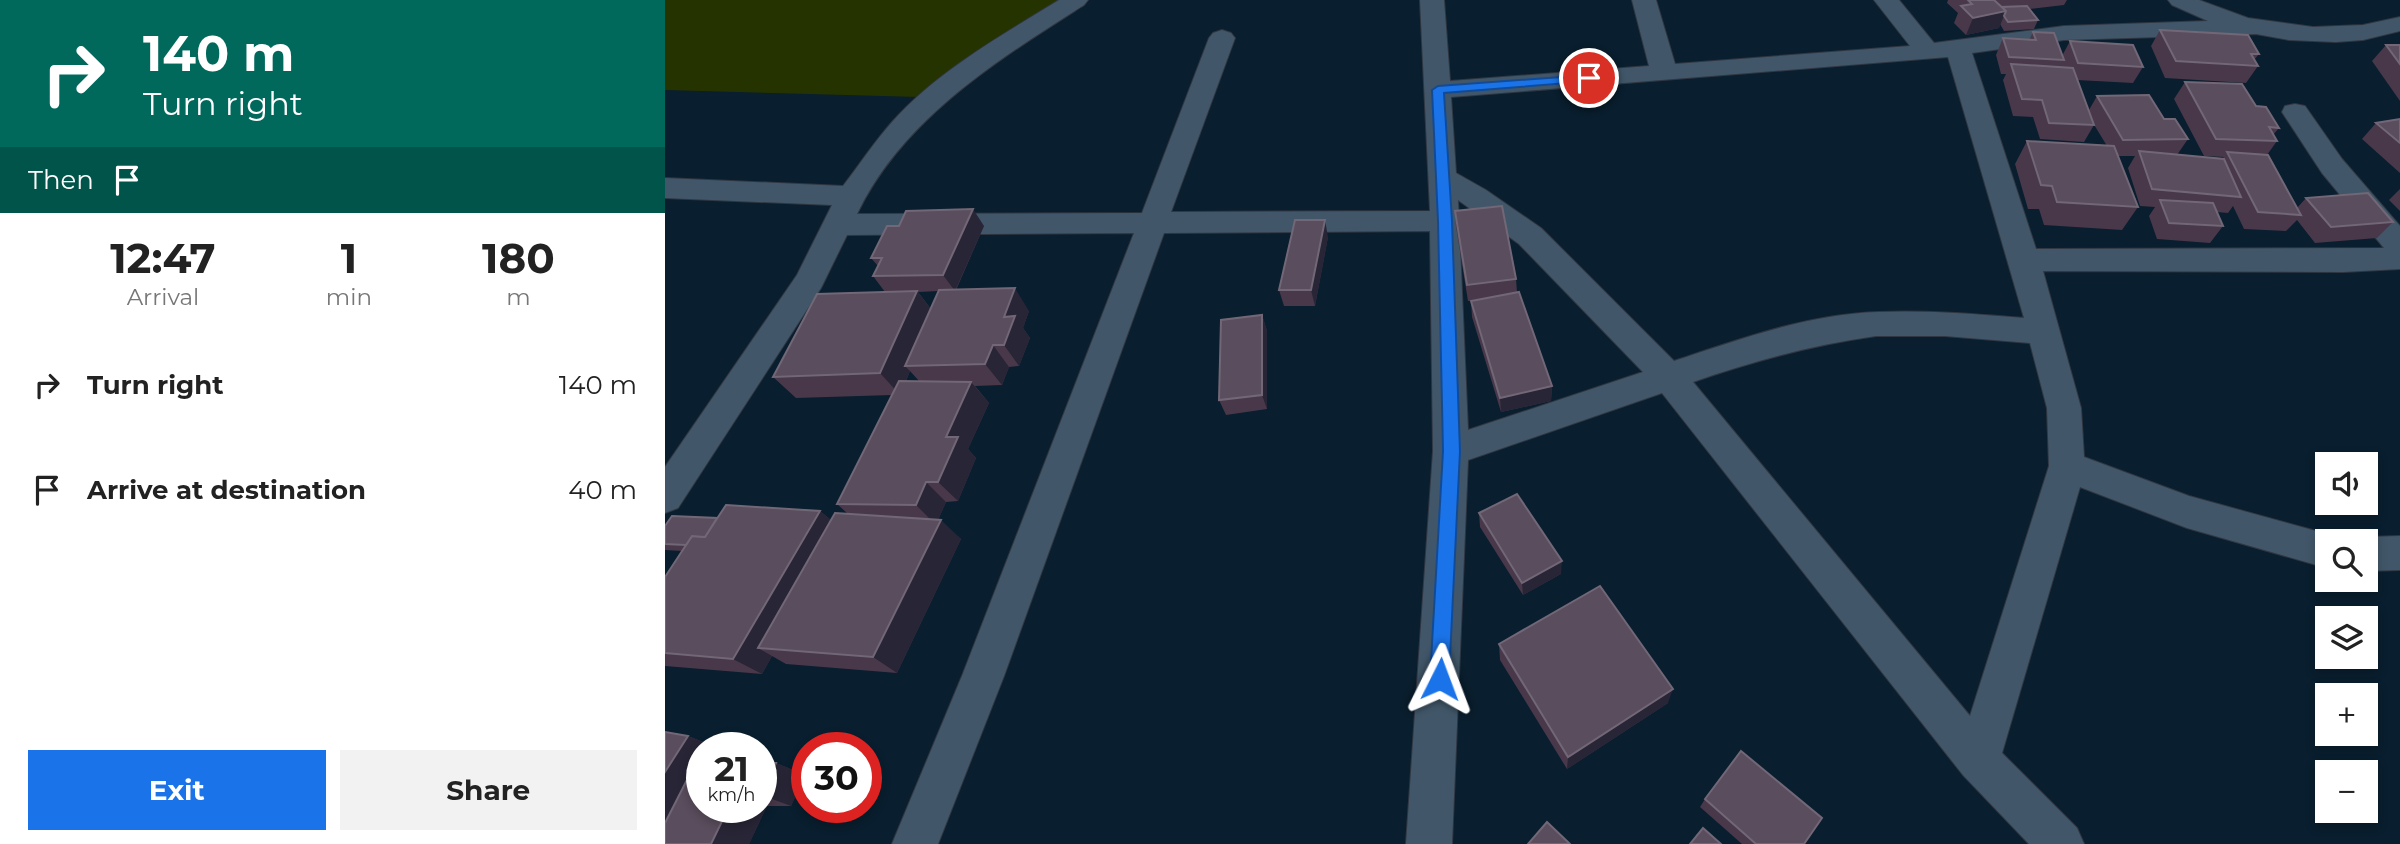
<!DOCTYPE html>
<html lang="en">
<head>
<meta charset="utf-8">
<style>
	body { margin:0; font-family:Montserrat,sans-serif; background:#f2f2f2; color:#222; height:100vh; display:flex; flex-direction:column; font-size:26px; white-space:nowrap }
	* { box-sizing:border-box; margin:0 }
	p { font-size:23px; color:#767676 }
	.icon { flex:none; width:38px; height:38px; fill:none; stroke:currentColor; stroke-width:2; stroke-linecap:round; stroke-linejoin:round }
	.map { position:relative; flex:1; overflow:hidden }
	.side { display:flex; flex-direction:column; background:#fff; width:665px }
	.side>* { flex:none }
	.top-card { background:#00695c; color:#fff; overflow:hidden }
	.buttons { position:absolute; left:1650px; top:452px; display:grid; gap:14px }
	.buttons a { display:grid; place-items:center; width:63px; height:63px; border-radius:0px; background:#fff; box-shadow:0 4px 10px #0003; font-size:35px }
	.speed { position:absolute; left:21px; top:732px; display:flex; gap:14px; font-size:35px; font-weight:700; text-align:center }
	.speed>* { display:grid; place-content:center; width:91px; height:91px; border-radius:50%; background:#fff; box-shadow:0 4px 10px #0003; line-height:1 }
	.speed small { font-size:18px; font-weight:400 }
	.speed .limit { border:10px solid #d22; background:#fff; color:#111 }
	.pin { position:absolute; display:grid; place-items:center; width:60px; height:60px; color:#fff; margin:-30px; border:4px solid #fff; border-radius:50%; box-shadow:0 2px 7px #0007 }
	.me { position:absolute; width:77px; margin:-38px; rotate:3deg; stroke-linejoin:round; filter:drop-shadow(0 0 5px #0008) }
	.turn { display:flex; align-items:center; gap:24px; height:147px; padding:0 28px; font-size:32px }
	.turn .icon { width:91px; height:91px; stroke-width:2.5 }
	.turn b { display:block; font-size:49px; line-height:60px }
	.then { display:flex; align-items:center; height:66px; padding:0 28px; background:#0003; gap:14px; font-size:26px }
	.eta { display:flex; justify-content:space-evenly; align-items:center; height:119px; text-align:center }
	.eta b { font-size:42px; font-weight:700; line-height:49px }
	.primary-button { display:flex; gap:14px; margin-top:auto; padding:14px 28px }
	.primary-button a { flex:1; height:80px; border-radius:0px; background:#1a73e8; color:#fff; font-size:28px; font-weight:700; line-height:80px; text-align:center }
	.primary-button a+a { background:#f2f2f2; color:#222 }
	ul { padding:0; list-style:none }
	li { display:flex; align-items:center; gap:21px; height:105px; padding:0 28px }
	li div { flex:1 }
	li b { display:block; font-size:26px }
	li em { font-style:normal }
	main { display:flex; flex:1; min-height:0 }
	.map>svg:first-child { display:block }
	.green { fill:#253300 }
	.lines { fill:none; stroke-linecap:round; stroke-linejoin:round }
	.street-casing { stroke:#303743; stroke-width:2 }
	.street { fill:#415769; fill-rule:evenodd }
	.wall { fill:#48384a; fill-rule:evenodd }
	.shaded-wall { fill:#282536 }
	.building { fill:#5a4d5d; stroke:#716776; stroke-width:2 }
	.route { fill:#1a73e8; stroke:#114b97; stroke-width:2 }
</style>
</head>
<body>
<main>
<section class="side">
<div class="top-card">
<div class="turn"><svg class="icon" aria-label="right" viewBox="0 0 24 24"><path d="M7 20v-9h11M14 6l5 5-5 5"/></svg><div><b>140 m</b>Turn right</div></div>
<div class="then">Then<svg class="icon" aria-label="arrive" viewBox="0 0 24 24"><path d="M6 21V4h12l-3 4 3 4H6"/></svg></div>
</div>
<div class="eta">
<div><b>12:47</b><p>Arrival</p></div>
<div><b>1</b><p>min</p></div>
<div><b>180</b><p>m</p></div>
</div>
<ul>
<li><svg class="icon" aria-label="right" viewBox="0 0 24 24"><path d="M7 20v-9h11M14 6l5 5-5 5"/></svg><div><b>Turn right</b></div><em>140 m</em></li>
<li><svg class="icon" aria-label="arrive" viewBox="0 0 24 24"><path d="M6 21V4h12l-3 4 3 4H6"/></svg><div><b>Arrive at destination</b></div><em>40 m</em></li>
</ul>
<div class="primary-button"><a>Exit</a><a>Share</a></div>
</section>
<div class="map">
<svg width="1735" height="844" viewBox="0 0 1735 844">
	<rect width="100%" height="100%" fill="#091e2e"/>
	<!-- green -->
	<polygon class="green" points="0,0 400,0 254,97 0,90"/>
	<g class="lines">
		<!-- street casing -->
		<g class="street-casing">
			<g id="street">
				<path d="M394 0H423L419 5C333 60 238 118 192 214L477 213 544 38 548 33 557 30 566 33 570 38 506 212 765 211 755 0H779L785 81 984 66 967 0H991L1010 64 1245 46 1209 0H1234L1269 43 1399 26 1543 21 1507 5 1503 0H1534L1583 18 1648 27 1698 25 1735 17V31L1698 40 1671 42 1624 40 1591 34 1399 40 1307 53 1371 249 1719 248 1657 173 1617 112 1620 106 1630 104 1640 106 1677 159 1735 226V269L1678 272 1378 271 1416 408 1419 457 1524 496 1662 534 1676 541H1662V568L1522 528 1415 487 1337 753 1412 828 1419 844H1364L1298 775 997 393 803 460 787 844H741L768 451 765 231 499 233 339 676 273 844H227L297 676 469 233 182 235 156 288 13 508 0 513V467L132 275 167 205 0 198V178L178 186C195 164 210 141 228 121 273 71 337 35 394 0ZM1283 57 1359 318C1310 314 1262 310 1213 312 1144 314 1075 339 1009 361L876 228 821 190 791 173 786 97ZM793 200 854 244 978 372 803 430ZM1211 336H1280L1365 343 1382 408 1384 466 1305 716 1028 382C1088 361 1147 345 1211 336Z"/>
				<polygon points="1735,536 1735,570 1701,571 1701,541 1690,541 1701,537"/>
			</g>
		</g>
		<!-- street -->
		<use href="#street" class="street"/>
	</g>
	<!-- wall -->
	<g class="wall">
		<polygon points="1283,0 1402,0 1399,5 1365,9 1373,20 1369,29 1339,31 1335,24 1334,28 1301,35 1289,23 1293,13 1282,3"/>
		<polygon points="1495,30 1594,54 1589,60 1593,66 1581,83 1500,78 1486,46"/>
		<polygon points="1368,32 1397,56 1405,41 1478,67 1468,83 1412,80 1424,110 1432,96 1499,119 1523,139 1512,155 1558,158 1559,157 1539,156 1509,99 1520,82 1591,106 1614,128 1608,135 1612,141 1602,155 1632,208 1641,198 1728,222 1712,238 1650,243 1632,220 1621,231 1579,229 1568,206 1563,213 1552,212 1558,226 1545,243 1492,239 1484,216 1490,207 1475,206 1463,168 1470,156 1453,156 1473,207 1457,230 1379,225 1374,209 1363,209 1350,164 1362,141 1442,146 1428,123 1429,125 1419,142 1375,139 1368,117 1348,116 1338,80 1341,74 1336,74 1331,55 1338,38 1364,40"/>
		<polygon points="1721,45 1735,45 1735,101 1707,61"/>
		<polygon points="1735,119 1735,173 1697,139 1711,123"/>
		<polygon points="1735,189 1735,211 1724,200"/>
		<polygon points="790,211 851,279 852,292 887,386 886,401 836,412 807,317 806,301 815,300 803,301 791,227"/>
		<path d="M319 226 291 290 364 311 358 328 365 338 354 366 344 367 337 385 310 386 324 403 303 449 311 458 293 501 281 502 273 520 296 539 232 673 121 664 107 656 97 674 0 666V577L17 551 0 550V526L52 518 155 511 166 520 183 514 172 504 227 395 131 398 108 377 220 292 208 276 213 266 206 258ZM274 291 266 309 253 292ZM245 371 254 381H241Z"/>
		<polygon points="663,237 650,306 619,306 614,290"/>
		<polygon points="597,315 602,331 602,409 561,415 554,400"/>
		<polygon points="814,513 896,574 858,595 815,527"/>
		<polygon points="834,644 1003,703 902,769 835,660"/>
		<polygon points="0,732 23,736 51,747 37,747 37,807 96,807 96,763 111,763 140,775 126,806 102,806 84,844 0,844"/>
		<polygon points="1040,799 1139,844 1077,844 1035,807"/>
	</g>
	<!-- shaded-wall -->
	<g class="shaded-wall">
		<polygon points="1341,11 1334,28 1301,35 1308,18"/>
		<polygon points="308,209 319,226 290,291 278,275"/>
		<polygon points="660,220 663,237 650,306 646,290"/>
		<polygon points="350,288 364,311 358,328 365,338 354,366 339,345 339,317"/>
		<polygon points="252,291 269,313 240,366 245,371 235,395 215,373"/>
		<polygon points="597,315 602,331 602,409 597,395"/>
		<polygon points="328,345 344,367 337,385 320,364"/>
		<polygon points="306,382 324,403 303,449 311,458 293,501 273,482 281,437"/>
		<polygon points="887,386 886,401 836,412 835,398"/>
		<polygon points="261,482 281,502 271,525 251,505"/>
		<polygon points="155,511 178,530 93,648 107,656 97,674 68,659"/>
		<polygon points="276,520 296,539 232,673 208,657"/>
		<polygon points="897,561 896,574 858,595 857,583"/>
		<polygon points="1008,689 1003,703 902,769 903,757"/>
		<polygon points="23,736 51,747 37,747 37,779 0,840 0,772"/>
		<polygon points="111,763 140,775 126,806 96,795"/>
		<polygon points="96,804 102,806 84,844 46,844 64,807 96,807"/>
	</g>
	<!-- building -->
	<g class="building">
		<polygon points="1303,0 1329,0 1341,11 1308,18 1296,6 1307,4"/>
		<polygon points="1362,6 1373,20 1343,22 1339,16 1341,11 1337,7"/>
		<polygon points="1495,30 1583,35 1594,54 1586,54 1593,66 1511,61"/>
		<polygon points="1368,32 1389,33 1399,60 1344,57 1338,38 1371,40"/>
		<polygon points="1405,41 1468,45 1478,67 1413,63"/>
		<polygon points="1721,45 1735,45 1735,64"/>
		<polygon points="1346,64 1408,68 1429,125 1384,123 1377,100 1357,99"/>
		<polygon points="1520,82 1577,84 1591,106 1601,107 1614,128 1604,127 1612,141 1551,139"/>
		<polygon points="1484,95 1499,119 1510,119 1523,139 1458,140 1432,96"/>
		<polygon points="1735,119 1735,143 1711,123"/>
		<polygon points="1362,141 1449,146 1473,207 1392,202 1387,186 1376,185"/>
		<polygon points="1474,151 1559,159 1576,197 1487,189"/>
		<polygon points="1562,152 1603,155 1636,215 1593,212"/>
		<polygon points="1703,193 1728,222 1666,227 1641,198"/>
		<polygon points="1495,200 1548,203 1558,226 1504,223"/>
		<polygon points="837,206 851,279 802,285 790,211"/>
		<polygon points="308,209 278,275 208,276 217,258 206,258 222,226 234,226 241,211"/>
		<polygon points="630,220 660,220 646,290 614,290"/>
		<polygon points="350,288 339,317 350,316 339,345 328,345 320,364 240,366 274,290"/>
		<polygon points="252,291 215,373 108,377 152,294"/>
		<polygon points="854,292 887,386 835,398 806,301"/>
		<polygon points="597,315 597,395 554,400 556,320"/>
		<polygon points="234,381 306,382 281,437 293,437 273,482 261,482 251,505 172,504"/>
		<polygon points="852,494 897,561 857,583 814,513"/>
		<polygon points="61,505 155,511 68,659 0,653 0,577 27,536 40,537"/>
		<polygon points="170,513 276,520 208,657 93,648"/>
		<polygon points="7,516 52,518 40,537 27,536 21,545 0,544 0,526"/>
		<polygon points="935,586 1008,689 903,757 834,644"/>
		<polygon points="0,732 23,736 0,772"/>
		<polygon points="1076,751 1157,818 1139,844 1091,844 1040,799"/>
		<polygon points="31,762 37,762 37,807 64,807 46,844 0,844 0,823"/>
		<polygon points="96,763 111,763 96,794"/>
		<polygon points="882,822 905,844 863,844"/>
		<polygon points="1038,828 1056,844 1025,844"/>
	</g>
	<!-- route -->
	<polygon class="route" points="924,75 930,78 928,81 779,93 787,221 795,451 784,679 781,686 775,688 768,686 765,679 778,451 773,221 767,90 773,86"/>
</svg>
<div class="buttons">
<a><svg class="icon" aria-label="sound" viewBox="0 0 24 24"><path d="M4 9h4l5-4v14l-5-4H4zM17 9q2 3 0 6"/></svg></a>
<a><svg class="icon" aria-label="search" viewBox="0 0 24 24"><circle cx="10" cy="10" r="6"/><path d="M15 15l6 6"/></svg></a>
<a><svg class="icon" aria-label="layers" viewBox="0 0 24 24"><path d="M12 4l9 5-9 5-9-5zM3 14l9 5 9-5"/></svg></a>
<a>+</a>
<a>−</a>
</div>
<div class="speed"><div>21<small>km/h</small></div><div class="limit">30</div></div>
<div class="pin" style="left:924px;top:78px;background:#d93025"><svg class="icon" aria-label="arrive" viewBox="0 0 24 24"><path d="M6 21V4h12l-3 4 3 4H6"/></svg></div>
<svg class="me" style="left:775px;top:679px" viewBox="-20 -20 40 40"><path d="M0-17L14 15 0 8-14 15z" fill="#1a73e8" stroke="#fff" stroke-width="4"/></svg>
</div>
</main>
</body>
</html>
